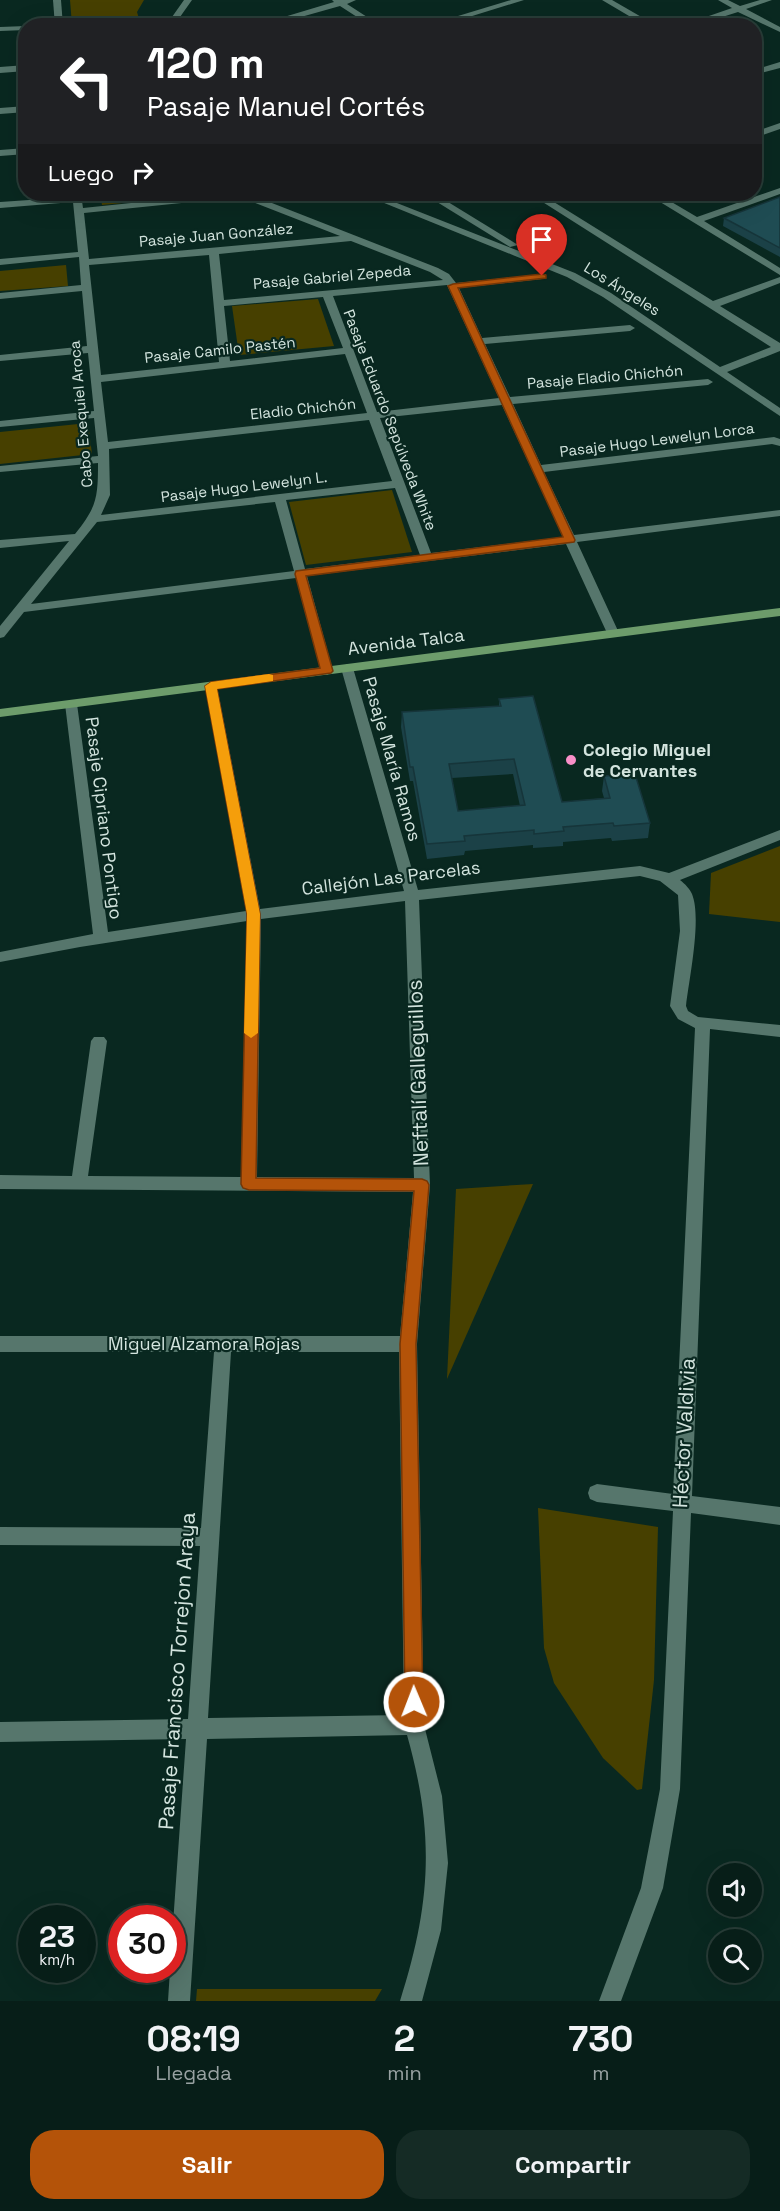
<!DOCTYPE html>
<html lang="es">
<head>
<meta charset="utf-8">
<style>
	body { margin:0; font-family:"Space Grotesk",sans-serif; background:#152b25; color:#f1f3f6; height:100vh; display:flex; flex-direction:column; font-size:22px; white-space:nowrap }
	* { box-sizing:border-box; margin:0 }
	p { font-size:20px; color:#98a2a2 }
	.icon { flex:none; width:33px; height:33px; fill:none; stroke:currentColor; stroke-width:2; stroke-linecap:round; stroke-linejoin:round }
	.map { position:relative; height:2001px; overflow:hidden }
	.side { display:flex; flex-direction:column; background:#071e18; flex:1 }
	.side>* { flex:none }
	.hud { position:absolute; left:18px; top:18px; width:744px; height:183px; border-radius:24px; box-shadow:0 6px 24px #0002,0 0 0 2px #283c37; background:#202124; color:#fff; overflow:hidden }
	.controls { position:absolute; left:708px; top:1863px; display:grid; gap:12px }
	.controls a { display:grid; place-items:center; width:54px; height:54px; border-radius:50%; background:#071e18; box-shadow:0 6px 24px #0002,0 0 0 2px #283c37; font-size:30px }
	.speed { position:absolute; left:18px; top:1905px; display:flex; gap:12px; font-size:30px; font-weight:700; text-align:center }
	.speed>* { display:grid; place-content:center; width:78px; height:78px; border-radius:50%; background:#071e18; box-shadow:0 6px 24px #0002,0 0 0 2px #283c37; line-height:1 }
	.speed small { font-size:15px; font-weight:400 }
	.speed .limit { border:9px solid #d22; background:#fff; color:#111 }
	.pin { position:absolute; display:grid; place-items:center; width:51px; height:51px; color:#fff; margin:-62px -26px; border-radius:50% 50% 50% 0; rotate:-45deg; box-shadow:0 0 6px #0007 }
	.pin .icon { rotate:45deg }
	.me { position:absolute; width:66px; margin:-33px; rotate:359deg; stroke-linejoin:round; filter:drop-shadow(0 0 4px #0008) }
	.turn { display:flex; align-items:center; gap:21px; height:126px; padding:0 30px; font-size:27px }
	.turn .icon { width:78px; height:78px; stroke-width:2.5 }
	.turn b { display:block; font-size:42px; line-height:51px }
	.then { display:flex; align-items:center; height:57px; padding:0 30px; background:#0003; gap:12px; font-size:22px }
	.eta { display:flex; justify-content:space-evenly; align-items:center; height:102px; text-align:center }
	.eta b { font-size:36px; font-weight:600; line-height:42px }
	.action { display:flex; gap:12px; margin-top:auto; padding:12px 30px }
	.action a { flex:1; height:69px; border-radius:24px; background:#b45309; color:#fff; font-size:24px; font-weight:600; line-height:69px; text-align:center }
	.action a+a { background:#152b25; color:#f1f3f6 }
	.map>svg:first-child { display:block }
	.green { fill:#474000 }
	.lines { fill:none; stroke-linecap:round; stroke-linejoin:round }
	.minor { fill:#56766c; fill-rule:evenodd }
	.major { fill:#6d9c6b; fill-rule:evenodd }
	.wall { fill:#1b4147; fill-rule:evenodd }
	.building { fill:#1f4c53; stroke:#16353a; stroke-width:1.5; fill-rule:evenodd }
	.route { fill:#b45309; stroke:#753606; stroke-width:1.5 }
	.slow { fill:#f59e0b }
	.poi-dot { fill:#f98fc8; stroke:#092820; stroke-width:2 }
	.labels { text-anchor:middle; stroke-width:4.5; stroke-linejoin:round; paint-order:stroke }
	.far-street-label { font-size:15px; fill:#d3e4de; stroke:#092820 }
	.street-label { font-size:18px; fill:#d3e4de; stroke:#092820 }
	.poi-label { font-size:18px; font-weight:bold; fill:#d3e4de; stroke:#092820; text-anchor:start }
	.near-street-label { font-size:21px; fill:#d3e4de; stroke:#092820 }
</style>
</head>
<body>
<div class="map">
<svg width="780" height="2001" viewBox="0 0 780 2001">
	<rect width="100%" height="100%" fill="#092820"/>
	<!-- green -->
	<g class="green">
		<polygon points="70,0 144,0 137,12 141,25 72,25"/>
		<polygon points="100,194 217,194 102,205"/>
		<polygon points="66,265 68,286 0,291 0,271"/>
		<polygon points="318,299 334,346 239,355 232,306"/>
		<polygon points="88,423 92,454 0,464 0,432"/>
		<polygon points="392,490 412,552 306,565 289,502"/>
		<polygon points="780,846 780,922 709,914 711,873"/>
		<polygon points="533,1184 447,1379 456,1189"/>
		<polygon points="538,1508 658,1527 654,1680 642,1789 637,1790 603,1758 554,1683 544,1648"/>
		<polygon points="197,1989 382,1989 375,2001 196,2001"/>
	</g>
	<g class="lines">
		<!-- minor -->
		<g class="minor">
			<polygon points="53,0 61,0 63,26 55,26"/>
			<polygon points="184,0 192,0 180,17 182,26 174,26 172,17"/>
			<polygon points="332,0 356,0 347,4 381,26 371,26 340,6 269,26 254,26 334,2"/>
			<polygon points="511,0 524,0 440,26 425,26"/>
			<polygon points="602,0 612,0 657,26 646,26"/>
			<polygon points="718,0 728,0 740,6 760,0 772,0 746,9 780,27 780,32 738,12 694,26 680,26 732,8"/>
			<polygon points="26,26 26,30 0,31 0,27"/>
			<polygon points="780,62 780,68 754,75 754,70"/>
			<polygon points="26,65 26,71 0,73 0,67"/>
			<polygon points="26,106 26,112 0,114 0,108"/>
			<polygon points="780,123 780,129 754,138 754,132"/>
			<polygon points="26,148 26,154 0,156 0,150"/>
			<polygon points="780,188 780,194 704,221 780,268 780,275 647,194 658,194 697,217"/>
			<path d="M73 194H81L83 208 218 194H249L438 268 449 274 456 283 546 274V278L542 279 459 288 482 338 630 325 635 328 630 331 485 344 510 397 708 379 713 382 708 385 513 404 541 465 774 437 780 439V446L772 444 544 472 574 535 780 510V516L577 542 619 633 613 637 607 633 566 544 307 576 333 671 327 675 321 671 296 578 24 612 4 637 0 638V626L69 541 0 548V540L75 534C97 507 98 497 98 463L0 472V466L98 456 94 418 0 427V421L94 411 88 353 0 361V355L87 346 82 291 0 299V293L81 285 79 257 0 265V259L78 252 73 202 0 208V202L73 197ZM240 197 340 236 89 259 84 213ZM351 241 430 272 443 280 224 300 219 254ZM209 255 219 362 101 375 89 265ZM447 285 499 398 377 412 333 296ZM323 297 343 348 230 361 224 306ZM345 354 367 413 108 442 101 382ZM502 405 563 537 431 553 380 418ZM369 420 392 481 101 515 110 495 109 449ZM395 488 420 555 305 569 286 500ZM275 502 294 571 31 604 97 522Z"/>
			<polygon points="362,194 374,194 575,273 611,293 720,367 771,347 530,194 541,194 713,301 780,277 780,283 720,306 780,343 780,351 727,372 780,408 780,416 603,297 567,277"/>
			<polygon points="424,194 435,194 518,245 510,247"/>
			<path d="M347 664 353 668 418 890 640 866 669 873 780 830V840L680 880C685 884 690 889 692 894 702 919 689 979 686 1006L688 1011 698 1017 780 1025V1037L710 1029 692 1496 780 1507V1525L691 1513 680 1789 663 1888 621 2001H599L641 1888 660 1789 673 1511 597 1502 590 1499 588 1493 590 1487 597 1484 673 1494 695 1028 678 1019 670 1006 680 931 678 895 660 881 640 876 419 900 430 1185 417 1344 424 1725 442 1796 448 1863 441 1930 422 2001H400C431 1904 435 1834 407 1735L207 1739 190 2001H168L170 1970H172V1938L186 1739 0 1742V1722L188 1719 200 1546 0 1545V1527L201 1528 214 1352H0V1336H400L413 1192 0 1189V1175L72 1176 91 1041 94 1037H104L107 1041 88 1176 241 1177 247 921 80 947 0 962V952L93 934 65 704 71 700 77 704 108 932 246 911 205 686 211 682 217 686 260 909 404 891 341 668ZM405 901 414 1178 257 1177 261 919ZM231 1352H399L404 1715 208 1718Z"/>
		</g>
		<!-- major -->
		<polygon class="major" points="780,608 780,616 0,717 0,709"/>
	</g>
	<!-- wall -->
	<g class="wall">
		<polygon points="780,197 780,257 723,226 724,218"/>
		<path d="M499 699 562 802 604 798 602 791 604 776 650 823 648 838 612 841 611 838 563 842V846L533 848V845L465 851 464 855 427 859 413 781H410L401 727 402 712 499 706ZM513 774 520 806 458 811 452 778Z"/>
	</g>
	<!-- building -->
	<g class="building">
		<polygon points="780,197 780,248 724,218"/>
		<path d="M533 696 562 802 610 798 604 776 635 774 650 823 614 826 613 823 563 827 564 831 534 834V830L464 836 465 841 427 844 413 767H410L402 712 501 706 499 699ZM514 759 525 805 458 811 449 764Z"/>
	</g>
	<!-- route -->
	<polygon class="route" points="542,274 546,275 546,278 458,288 575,540 574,542 306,576 333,671 331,673 217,689 260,914 256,1178 422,1179 427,1181 429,1185 416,1344 423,1702 420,1708 414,1711 407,1708 405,1702 400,1344 414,1191 249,1190 243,1188 241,1184 247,914 205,686 211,682 320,668 295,574 296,571 563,537 448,286 453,284"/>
	<!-- slow -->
	<polygon class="slow" points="269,674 273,675 273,681 217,689 260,914 258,1033 251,1038 244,1033 247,914 205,686 211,682"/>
	<!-- markers -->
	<circle class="poi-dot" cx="571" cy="760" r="6"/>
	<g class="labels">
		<!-- far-street labels -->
		<g class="far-street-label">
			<text transform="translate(216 235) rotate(-5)" y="5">Pasaje Juan González</text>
			<text transform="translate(332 277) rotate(-5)" y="5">Pasaje Gabriel Zepeda</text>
			<text transform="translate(622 289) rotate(32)" y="5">Los Ángeles</text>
			<text transform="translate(220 350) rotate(-6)" y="5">Pasaje Camilo Pastén</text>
			<text transform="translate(605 377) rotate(-5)" y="5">Pasaje Eladio Chichón</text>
			<text transform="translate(303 409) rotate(-6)" y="5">Eladio Chichón</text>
			<text transform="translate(81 414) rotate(-95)" y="5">Cabo Exequiel Aroca</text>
			<text transform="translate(390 420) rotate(69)" y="5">Pasaje Eduardo Sepúlveda White</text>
			<text transform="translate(657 440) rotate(-7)" y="5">Pasaje Hugo Lewelyn Lorca</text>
			<text transform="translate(244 487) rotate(-7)" y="5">Pasaje Hugo Lewelyn L.</text>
		</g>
		<!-- street labels -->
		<g class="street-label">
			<text transform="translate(406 642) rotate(-7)" y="6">Avenida Talca</text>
			<text transform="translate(392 759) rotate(74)" y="6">Pasaje María Ramos</text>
			<text transform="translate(104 818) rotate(83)" y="6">Pasaje Cipriano Pontigo</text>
			<text transform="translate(391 878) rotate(-7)" y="6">Callejón Las Parcelas</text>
			<text x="204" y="1350">Miguel Alzamora Rojas</text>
		</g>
		<!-- poi labels -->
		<g class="poi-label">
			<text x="583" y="756">Colegio Miguel<tspan x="583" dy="21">de Cervantes</tspan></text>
		</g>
		<!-- near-street labels -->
		<g class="near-street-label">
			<text transform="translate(418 1073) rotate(-92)" y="7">Neftalí Galleguillos</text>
			<text transform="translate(684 1433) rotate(-87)" y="7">Héctor Valdivia</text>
			<text transform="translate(177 1671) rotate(-86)" y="7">Pasaje Francisco Torrejon Araya</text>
		</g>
	</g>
</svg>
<div class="controls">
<a><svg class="icon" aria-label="sound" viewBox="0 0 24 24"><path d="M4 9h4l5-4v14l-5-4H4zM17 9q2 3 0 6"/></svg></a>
<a><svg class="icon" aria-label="search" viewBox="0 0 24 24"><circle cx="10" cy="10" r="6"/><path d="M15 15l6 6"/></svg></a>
</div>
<div class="speed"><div>23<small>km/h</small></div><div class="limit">30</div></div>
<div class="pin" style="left:542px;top:276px;background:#d93025"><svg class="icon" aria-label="arrive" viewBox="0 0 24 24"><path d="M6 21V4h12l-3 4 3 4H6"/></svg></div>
<svg class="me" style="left:414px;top:1702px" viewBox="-20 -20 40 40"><circle r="17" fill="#b45309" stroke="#fff" stroke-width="3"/><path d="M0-11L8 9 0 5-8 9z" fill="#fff"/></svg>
<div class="hud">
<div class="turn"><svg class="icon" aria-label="left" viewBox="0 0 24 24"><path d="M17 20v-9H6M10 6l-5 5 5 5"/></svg><div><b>120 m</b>Pasaje Manuel Cortés</div></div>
<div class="then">Luego<svg class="icon" aria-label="right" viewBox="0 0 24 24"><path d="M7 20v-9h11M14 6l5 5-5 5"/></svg></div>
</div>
</div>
<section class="side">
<div class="eta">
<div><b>08:19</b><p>Llegada</p></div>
<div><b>2</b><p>min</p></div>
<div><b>730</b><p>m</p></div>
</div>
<div class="action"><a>Salir</a><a>Compartir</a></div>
</section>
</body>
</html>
